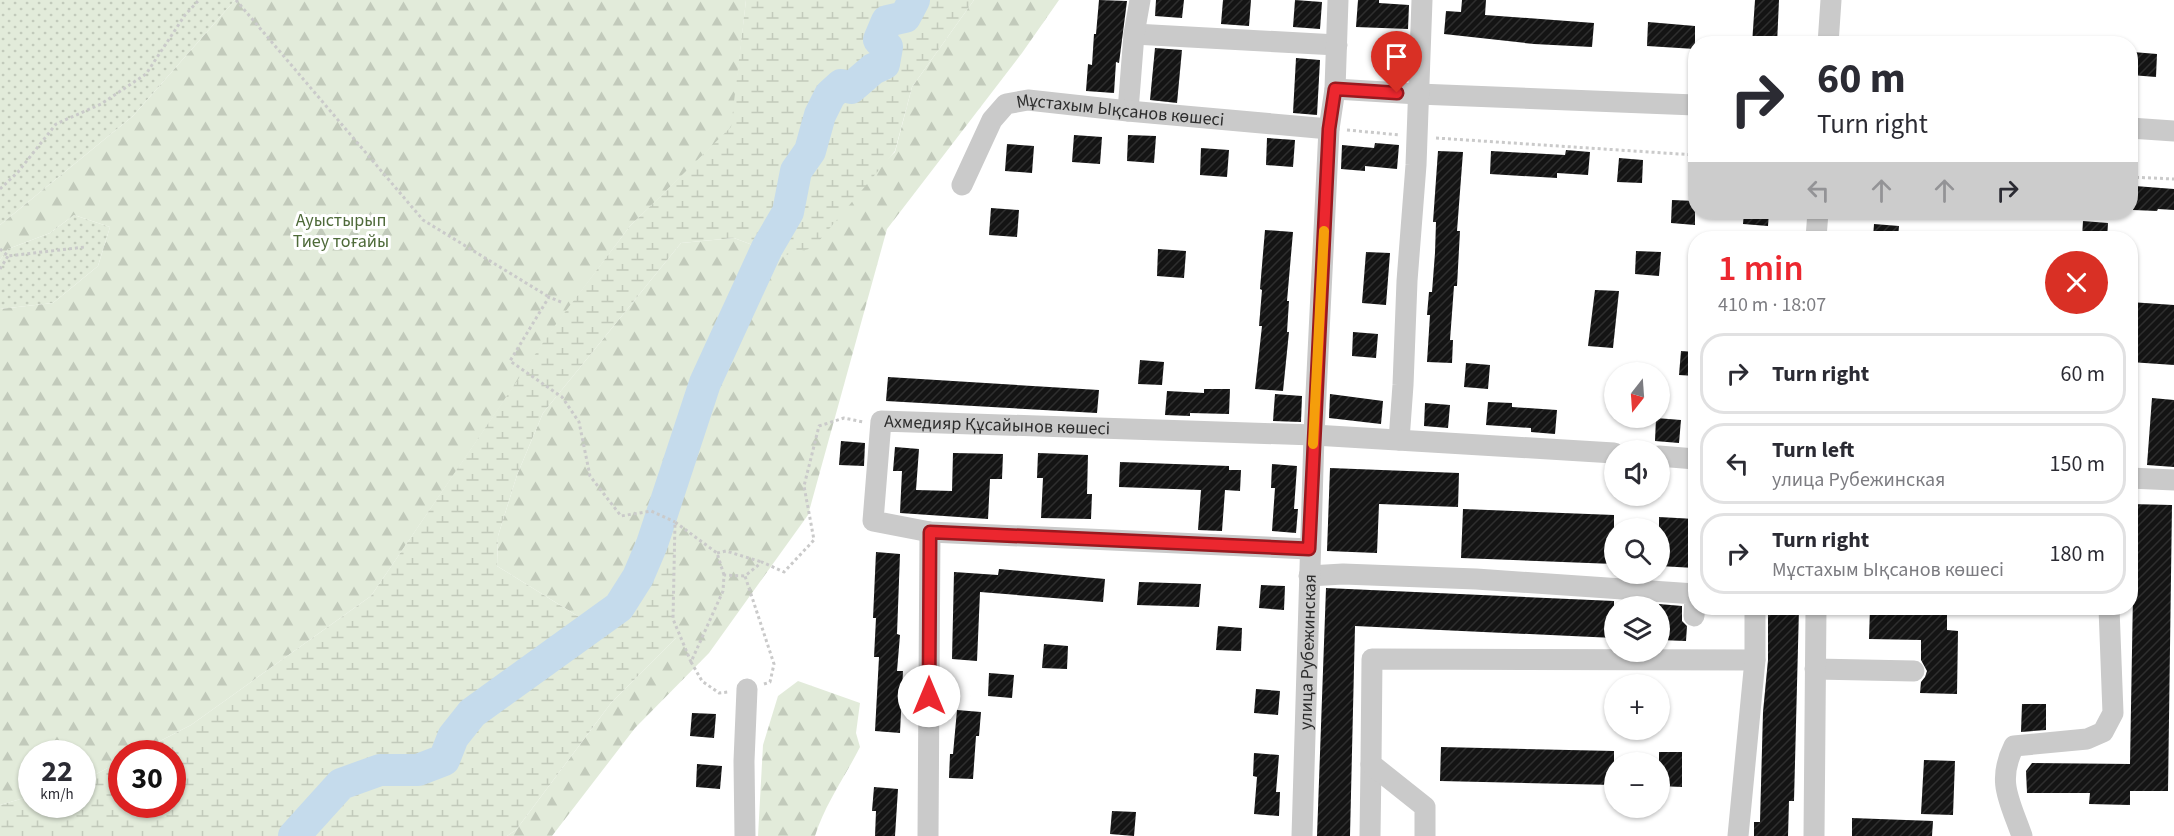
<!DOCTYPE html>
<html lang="en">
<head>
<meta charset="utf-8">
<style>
	body { margin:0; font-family:"Source Sans 3",sans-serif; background:#f7f7f7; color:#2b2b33; height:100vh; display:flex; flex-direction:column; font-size:22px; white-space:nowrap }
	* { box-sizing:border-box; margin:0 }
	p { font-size:20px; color:#7c7c81 }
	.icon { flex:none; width:33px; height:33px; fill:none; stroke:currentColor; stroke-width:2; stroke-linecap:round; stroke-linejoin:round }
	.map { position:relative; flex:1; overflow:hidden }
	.panel { position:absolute; left:1688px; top:231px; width:450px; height:384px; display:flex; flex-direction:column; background:#fff; border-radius:24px; box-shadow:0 2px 4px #0004 }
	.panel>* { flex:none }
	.guide { position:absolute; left:1688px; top:36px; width:450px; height:183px; border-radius:24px; box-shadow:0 2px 4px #0004; background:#fff; color:#2b2b33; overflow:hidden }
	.needle { width:39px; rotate:197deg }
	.controls { position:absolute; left:1604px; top:362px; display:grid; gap:12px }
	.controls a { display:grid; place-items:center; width:66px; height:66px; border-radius:50%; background:#fff; box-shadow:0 2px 4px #0004; font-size:30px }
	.speed { position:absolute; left:18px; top:740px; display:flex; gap:12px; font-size:30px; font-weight:700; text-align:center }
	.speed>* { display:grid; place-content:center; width:78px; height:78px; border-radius:50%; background:#fff; box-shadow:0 2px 4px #0004; line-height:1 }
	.speed small { font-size:15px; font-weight:400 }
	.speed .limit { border:9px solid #d22; background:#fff; color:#111 }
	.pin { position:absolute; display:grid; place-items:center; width:51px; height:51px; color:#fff; margin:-62px -26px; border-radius:50% 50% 50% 0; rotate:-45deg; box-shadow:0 0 6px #0007 }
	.pin .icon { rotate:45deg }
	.me { position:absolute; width:66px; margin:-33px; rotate:0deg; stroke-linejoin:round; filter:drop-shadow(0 0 4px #0008) }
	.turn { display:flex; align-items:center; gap:21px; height:126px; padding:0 30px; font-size:27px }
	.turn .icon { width:78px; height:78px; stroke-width:2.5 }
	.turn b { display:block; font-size:42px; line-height:51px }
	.lanes { display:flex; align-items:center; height:57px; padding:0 30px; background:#0003; justify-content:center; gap:30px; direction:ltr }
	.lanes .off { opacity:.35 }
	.round { display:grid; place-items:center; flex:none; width:63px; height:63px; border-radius:32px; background:#f7f7f7 }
	.head { display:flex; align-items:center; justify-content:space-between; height:102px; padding:0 30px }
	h1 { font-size:36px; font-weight:600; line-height:45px; color:#ec272f }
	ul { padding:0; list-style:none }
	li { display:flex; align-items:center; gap:18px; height:81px; margin:0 12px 9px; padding:0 18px; border:3px solid #e1e1e2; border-radius:24px }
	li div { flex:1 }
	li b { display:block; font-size:22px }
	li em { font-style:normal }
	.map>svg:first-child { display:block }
	.grass { fill:url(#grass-dots) }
	.forest { fill:url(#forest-firs) }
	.wetland { fill:url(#wetland-marsh) }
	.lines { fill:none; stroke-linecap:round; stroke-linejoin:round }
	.river { stroke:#c5dbec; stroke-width:32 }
	.building { fill:url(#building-hatch) }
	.path { stroke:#cacaca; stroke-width:3; stroke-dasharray:3 3; stroke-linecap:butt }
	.minor { stroke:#cacaca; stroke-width:21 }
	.route-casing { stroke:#99191f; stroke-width:15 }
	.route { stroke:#ec272f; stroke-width:10 }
	.slow { stroke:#f59e0b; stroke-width:10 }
	.labels { text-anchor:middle; stroke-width:6; stroke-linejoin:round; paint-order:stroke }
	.street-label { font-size:18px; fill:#2d2d2d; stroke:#fff }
	.park-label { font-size:18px; fill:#4e6a39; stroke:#fff }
</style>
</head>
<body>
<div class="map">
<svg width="2174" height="836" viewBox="0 0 2174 836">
	<defs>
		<pattern id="grass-dots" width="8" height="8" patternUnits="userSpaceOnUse" patternTransform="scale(1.5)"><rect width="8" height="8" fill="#e2ebda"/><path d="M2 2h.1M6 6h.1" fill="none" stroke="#c2cabb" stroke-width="1.8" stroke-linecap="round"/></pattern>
		<pattern id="forest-firs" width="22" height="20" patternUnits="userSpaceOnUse" patternTransform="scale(1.5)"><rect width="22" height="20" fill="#e2ebda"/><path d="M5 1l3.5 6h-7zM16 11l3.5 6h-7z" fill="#c2cabb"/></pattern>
		<pattern id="wetland-marsh" width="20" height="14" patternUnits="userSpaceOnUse" patternTransform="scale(1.5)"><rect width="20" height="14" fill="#e2ebda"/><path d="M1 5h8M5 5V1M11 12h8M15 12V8" fill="none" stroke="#c2cabb"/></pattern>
		<pattern id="building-hatch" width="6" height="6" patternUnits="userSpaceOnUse" patternTransform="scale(1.5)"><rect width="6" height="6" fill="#141414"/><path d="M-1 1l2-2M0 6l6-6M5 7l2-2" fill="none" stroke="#2e2e2e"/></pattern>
	</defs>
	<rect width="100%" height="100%" fill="#fff"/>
	<!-- grass -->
	<g class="grass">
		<polygon points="0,0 235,0 133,116 0,225"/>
		<polygon points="74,215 110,227 98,266 53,303 0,309 0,260 8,249 50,233"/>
	</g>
	<!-- forest -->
	<g class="forest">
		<polygon points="235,0 746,0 732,127 630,226 553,329 371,596 191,725 137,753 122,753 121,761 83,781 82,753 32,753 31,796 0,805 0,309 53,303 98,266 110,227 74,215 50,233 8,249 0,260 0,225 133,116"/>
		<polygon points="974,0 1059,0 1022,53 887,229 808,515 709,653 635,728 552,836 507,836 516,830 611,703 676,638 652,544 638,577 619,607 592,625 497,566 498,536 517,475 543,413 681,243 734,238 782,256 895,152 912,87"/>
		<path d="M798 681 860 703 856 733 860 747C845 777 825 804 815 836H758L763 745 778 696Z"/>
	</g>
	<!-- wetland -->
	<polygon class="wetland" points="746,0 974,0 912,87 895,151 813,248 782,256 734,238 681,243 543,413 517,475 498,536 497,566 592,625 619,607 638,577 652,544 674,540 676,638 611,703 516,830 507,836 0,836 0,805 31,796 32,804 82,804 83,781 121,761 122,804 172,804 172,753 137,753 191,725 371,596 553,328 630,226 731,127"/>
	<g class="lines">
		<!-- river -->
		<polyline class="river" points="294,836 341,784 380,770 418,770 444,760 453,737 472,713 619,607 638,577 652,544 705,383 767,248 788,212 796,171 810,151 820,115 830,95 841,85 851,88 873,69 884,64 887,47 879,40 887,21 905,17 914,0"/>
	</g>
	<!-- building -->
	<g class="building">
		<polygon points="1099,0 1127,1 1119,63 1116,62 1114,93 1086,91 1088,64 1092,65 1094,34 1096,34"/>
		<polygon points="1156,0 1184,0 1182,18 1155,16"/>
		<polygon points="1223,0 1251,0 1249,26 1221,24"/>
		<polygon points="1295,0 1322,2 1320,29 1293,27"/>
		<polygon points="1358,0 1379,0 1379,3 1409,5 1408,29 1356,27"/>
		<polygon points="1462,0 1486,0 1485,15 1594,23 1592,47 1534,44 1444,34 1446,11 1461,12"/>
		<polygon points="1755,0 1779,0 1777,44 1752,44"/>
		<polygon points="1648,22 1695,26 1695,49 1647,46"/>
		<polygon points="1155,48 1182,50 1177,103 1150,100"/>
		<polygon points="2133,52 2157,54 2156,77 2131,75"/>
		<polygon points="1296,58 1320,60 1317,115 1293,113"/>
		<polygon points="1074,135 1102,137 1100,164 1072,162"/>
		<polygon points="1128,135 1156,136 1154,163 1127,161"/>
		<polygon points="1267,138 1295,140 1293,167 1266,165"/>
		<polygon points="1375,143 1399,145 1397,169 1365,166 1365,171 1341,169 1342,145 1374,148"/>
		<polygon points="1007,144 1034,146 1032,173 1005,171"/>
		<polygon points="1201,148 1229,150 1227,177 1200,175"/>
		<polygon points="1566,150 1590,152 1588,175 1557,173 1557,178 1490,174 1491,151 1565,155"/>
		<polygon points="1438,151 1463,152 1457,231 1460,231 1457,286 1454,286 1450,340 1453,340 1452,363 1427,362 1430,315 1427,315 1429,292 1432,292 1435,253 1436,222 1433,222"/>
		<polygon points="1619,158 1643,160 1642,183 1617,182"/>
		<polygon points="2135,186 2174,189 2174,210 2158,209 2157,211 2133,210"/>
		<polygon points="1672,200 1695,201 1695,225 1671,223"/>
		<polygon points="991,208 1019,210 1017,237 989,235"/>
		<polygon points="1744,212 1769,212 1768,226 1743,224"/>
		<polygon points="2083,221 2108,223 2107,238 2082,238"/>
		<polygon points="1874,224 1899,226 1898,238 1873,238"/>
		<polygon points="1265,230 1293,232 1287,301 1289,301 1287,332 1289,332 1283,391 1255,389 1262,326 1259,326 1262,290 1260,289"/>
		<polygon points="1158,249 1186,251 1184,278 1157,276"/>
		<polygon points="1636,251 1661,252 1659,276 1635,274"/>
		<polygon points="1366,252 1390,253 1386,305 1362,303"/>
		<polygon points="1595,290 1619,291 1613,348 1588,346"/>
		<polygon points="2130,302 2174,305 2174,365 2130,362"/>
		<polygon points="1353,332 1378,334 1376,358 1352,356"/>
		<polygon points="1681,351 1695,352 1695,376 1679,375"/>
		<polygon points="1140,360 1164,362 1162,385 1138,384"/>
		<polygon points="1466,363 1490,365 1488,389 1464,387"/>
		<polygon points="888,377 1099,390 1097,413 886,401"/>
		<polygon points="1204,389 1230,389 1229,414 1190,413 1190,416 1165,415 1167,391 1204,393"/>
		<polygon points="1275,394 1302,396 1301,422 1273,421"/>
		<polygon points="1330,394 1383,401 1381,424 1329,418"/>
		<polygon points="2152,398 2174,400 2174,467 2147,465"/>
		<polygon points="1488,402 1512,403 1512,407 1557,410 1555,434 1531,432 1531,428 1486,425"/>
		<polygon points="1425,403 1450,405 1448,428 1424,426"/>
		<polygon points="1656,418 1681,420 1679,443 1655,441"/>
		<polygon points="841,441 865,443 864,466 839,465"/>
		<polygon points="895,447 919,449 916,490 952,491 953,453 1003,454 1002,479 990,479 988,519 900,513 902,471 893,471"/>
		<polygon points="1038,453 1088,455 1087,494 1092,494 1091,519 1041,518 1043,478 1037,478"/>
		<polygon points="1120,462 1229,466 1229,470 1241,470 1240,491 1225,490 1222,531 1198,530 1201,490 1119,487"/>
		<polygon points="1272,464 1297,466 1294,509 1298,509 1296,533 1272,531 1275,488 1271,488"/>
		<polygon points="1330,468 1459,473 1458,507 1379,504 1377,553 1327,551"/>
		<polygon points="2130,504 2172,505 2168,791 2130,791 2130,805 2089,804 2090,793 2027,793 2026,771 2032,763 2130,764 2134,537 2130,537"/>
		<polygon points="1463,509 1614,515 1614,564 1461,558"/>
		<polygon points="1659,517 1695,519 1695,568 1659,566"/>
		<polygon points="876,552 900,554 897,634 900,635 897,671 903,671 900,733 875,731 879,657 874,657 876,618 873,618"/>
		<polygon points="999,569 1105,579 1103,602 980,592 977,661 952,659 954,572 998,575"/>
		<polygon points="1139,582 1201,584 1199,607 1137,605"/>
		<polygon points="1261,585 1285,586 1284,610 1259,608"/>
		<polygon points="1326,588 1614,601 1614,638 1355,626 1350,836 1317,836"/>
		<polygon points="1659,604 1682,606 1682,621 1687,626 1686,641 1659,640"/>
		<polygon points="1768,608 1799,608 1794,801 1789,801 1788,836 1754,836 1754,822 1760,822 1763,712 1768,660"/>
		<polygon points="1870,608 1947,608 1947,630 1958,631 1957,694 1920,693 1921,682 1925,677 1927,671 1921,660 1921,640 1869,639"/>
		<polygon points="1218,626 1242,628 1241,651 1216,650"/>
		<polygon points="1044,644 1068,646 1067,669 1042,668"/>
		<polygon points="989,673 1014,675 1012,698 988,696"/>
		<polygon points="1256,689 1280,691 1278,715 1254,713"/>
		<polygon points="2022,704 2046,704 2046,730 2021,732"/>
		<polygon points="957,710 981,712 979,736 976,736 973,779 949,778 950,754 953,754"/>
		<polygon points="692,713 716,714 714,738 690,736"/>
		<polygon points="1441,747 1614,751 1614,785 1440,781"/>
		<polygon points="1659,752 1682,752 1682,787 1659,786"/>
		<polygon points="1254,753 1279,755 1276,792 1280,792 1279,816 1254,814 1257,777 1253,776"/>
		<polygon points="1924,760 1955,761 1953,815 1921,814"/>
		<polygon points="697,764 722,766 720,789 696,787"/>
		<polygon points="874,787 898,789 895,836 875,836 876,811 872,811"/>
		<polygon points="1112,811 1136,812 1134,836 1110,834"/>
		<polygon points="1852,818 1933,821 1932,836 1852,836"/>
	</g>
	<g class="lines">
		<!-- path -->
		<g class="path">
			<polyline points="236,0 423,220 549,297"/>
			<polyline points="1347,130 1400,135"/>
			<polyline points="1436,138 1695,155"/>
			<polyline points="2130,177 2174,179"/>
			<polyline points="0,189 18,172 56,124 101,104 146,74 185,15 199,0"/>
			<polyline points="0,249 8,256 85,247"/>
			<polyline points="0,269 8,256"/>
			<polyline points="561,302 549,297 510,361 562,397 579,422 590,476 621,516 651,511 675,522"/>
			<polyline points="717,553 726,551 762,562"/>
			<polyline points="724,575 717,553 675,522 673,619 691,662 723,591 724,575 745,576"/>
			<polyline points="691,662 702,681 719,693 728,692"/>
			<polyline points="764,684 770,682 774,664 745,576 762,562 784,572 814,540 804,486 819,426 844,418 863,422"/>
		</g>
		<!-- minor -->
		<g class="minor">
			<polyline points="1134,34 1337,45"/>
			<polyline points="1828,44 1831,0"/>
			<polyline points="1335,89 1418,94 1695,105"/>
			<polyline points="1128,111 1134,34 1140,0"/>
			<polyline points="2130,128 2174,131"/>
			<path id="s1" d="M962 185 992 120 1006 104 1028 100 1128 111 1329 129"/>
			<polyline points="1816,238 1818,212"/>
			<polyline points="1399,440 1403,385 1407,281 1416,165 1422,0"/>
			<polyline points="1659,456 1695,459"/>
			<polyline points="2130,478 2174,480"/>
			<path id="s2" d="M1309 549 930 532 873 521 881 421 1314 435 1614 453"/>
			<polyline points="1309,576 1343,574 1476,579 1695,594 1694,616"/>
			<polyline points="1815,669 1914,671"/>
			<polyline points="745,836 744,761 747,689"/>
			<polyline points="928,836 930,532"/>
			<path id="s3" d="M1302 836 1314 435 1329 129 1335 89 1338 0"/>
			<polyline points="1370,836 1371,764"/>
			<polyline points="1425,836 1425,807 1371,764 1372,659 1755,660"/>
			<polyline points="1738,836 1755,660 1755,608"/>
			<polyline points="1814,836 1816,608"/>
			<path d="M2022 836C2010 801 1996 782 2014 746L2087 739 2103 732 2113 713 2109 608"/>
		</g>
	</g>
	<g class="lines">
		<!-- route casing -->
		<g class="route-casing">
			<polyline id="route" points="929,696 930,532 1309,549 1329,129 1335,89 1397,93"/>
		</g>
		<!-- route -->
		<use href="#route" class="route"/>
		<!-- slow -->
		<polyline class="slow" points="1313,444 1324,231"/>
	</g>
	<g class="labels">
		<!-- street labels -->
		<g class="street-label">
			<text dy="6" stroke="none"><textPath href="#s1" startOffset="208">Мұстахым Ықсанов көшесі</textPath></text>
			<text dy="6" stroke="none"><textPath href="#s2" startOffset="654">Ахмедияр Құсайынов көшесі</textPath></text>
			<text dy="6" stroke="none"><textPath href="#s3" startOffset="184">улица Рубежинская</textPath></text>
		</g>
		<!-- park labels -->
		<g class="park-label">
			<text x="341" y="226">Ауыстырып<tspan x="341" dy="21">Тиеу тоғайы</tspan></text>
		</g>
	</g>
</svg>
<div class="controls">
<a><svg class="needle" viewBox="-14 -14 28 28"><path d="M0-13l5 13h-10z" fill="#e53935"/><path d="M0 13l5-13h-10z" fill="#7c7c81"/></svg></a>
<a><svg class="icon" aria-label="sound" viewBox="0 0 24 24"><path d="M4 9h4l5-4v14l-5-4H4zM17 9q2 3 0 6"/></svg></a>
<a><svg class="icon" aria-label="search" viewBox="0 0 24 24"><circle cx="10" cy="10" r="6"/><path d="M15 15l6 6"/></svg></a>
<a><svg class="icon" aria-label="layers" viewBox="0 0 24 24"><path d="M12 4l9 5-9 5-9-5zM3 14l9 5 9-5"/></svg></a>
<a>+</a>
<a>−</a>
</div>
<div class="speed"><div>22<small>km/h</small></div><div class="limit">30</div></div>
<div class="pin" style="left:1397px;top:93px;background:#d93025"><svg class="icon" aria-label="arrive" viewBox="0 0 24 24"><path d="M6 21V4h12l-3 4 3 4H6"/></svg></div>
<svg class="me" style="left:929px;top:696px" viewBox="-20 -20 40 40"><circle r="19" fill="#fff"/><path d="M0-13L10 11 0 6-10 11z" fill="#ec272f"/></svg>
<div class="guide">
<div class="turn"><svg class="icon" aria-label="right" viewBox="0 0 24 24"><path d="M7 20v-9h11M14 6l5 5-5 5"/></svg><div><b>60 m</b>Turn right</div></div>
<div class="lanes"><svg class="icon off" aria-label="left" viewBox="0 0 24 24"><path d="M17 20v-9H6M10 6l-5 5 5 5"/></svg><svg class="icon off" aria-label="ahead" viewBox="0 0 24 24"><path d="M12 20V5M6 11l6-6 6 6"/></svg><svg class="icon off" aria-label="ahead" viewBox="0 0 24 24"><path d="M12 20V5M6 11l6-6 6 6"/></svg><svg class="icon" aria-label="right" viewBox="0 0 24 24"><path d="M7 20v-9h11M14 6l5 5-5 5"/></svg></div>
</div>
<section class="panel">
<div class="head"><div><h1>1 min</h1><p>410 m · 18:07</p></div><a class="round" style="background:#d93025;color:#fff"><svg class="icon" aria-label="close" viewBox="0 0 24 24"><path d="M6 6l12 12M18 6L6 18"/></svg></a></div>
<ul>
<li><svg class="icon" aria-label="right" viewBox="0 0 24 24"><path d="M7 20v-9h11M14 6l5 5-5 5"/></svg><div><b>Turn right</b></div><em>60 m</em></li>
<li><svg class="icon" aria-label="left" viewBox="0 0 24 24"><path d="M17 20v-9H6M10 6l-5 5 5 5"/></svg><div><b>Turn left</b><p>улица Рубежинская</p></div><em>150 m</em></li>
<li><svg class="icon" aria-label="right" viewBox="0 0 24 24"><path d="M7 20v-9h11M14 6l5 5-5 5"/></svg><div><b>Turn right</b><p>Мұстахым Ықсанов көшесі</p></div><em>180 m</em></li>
</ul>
</section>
</div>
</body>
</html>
